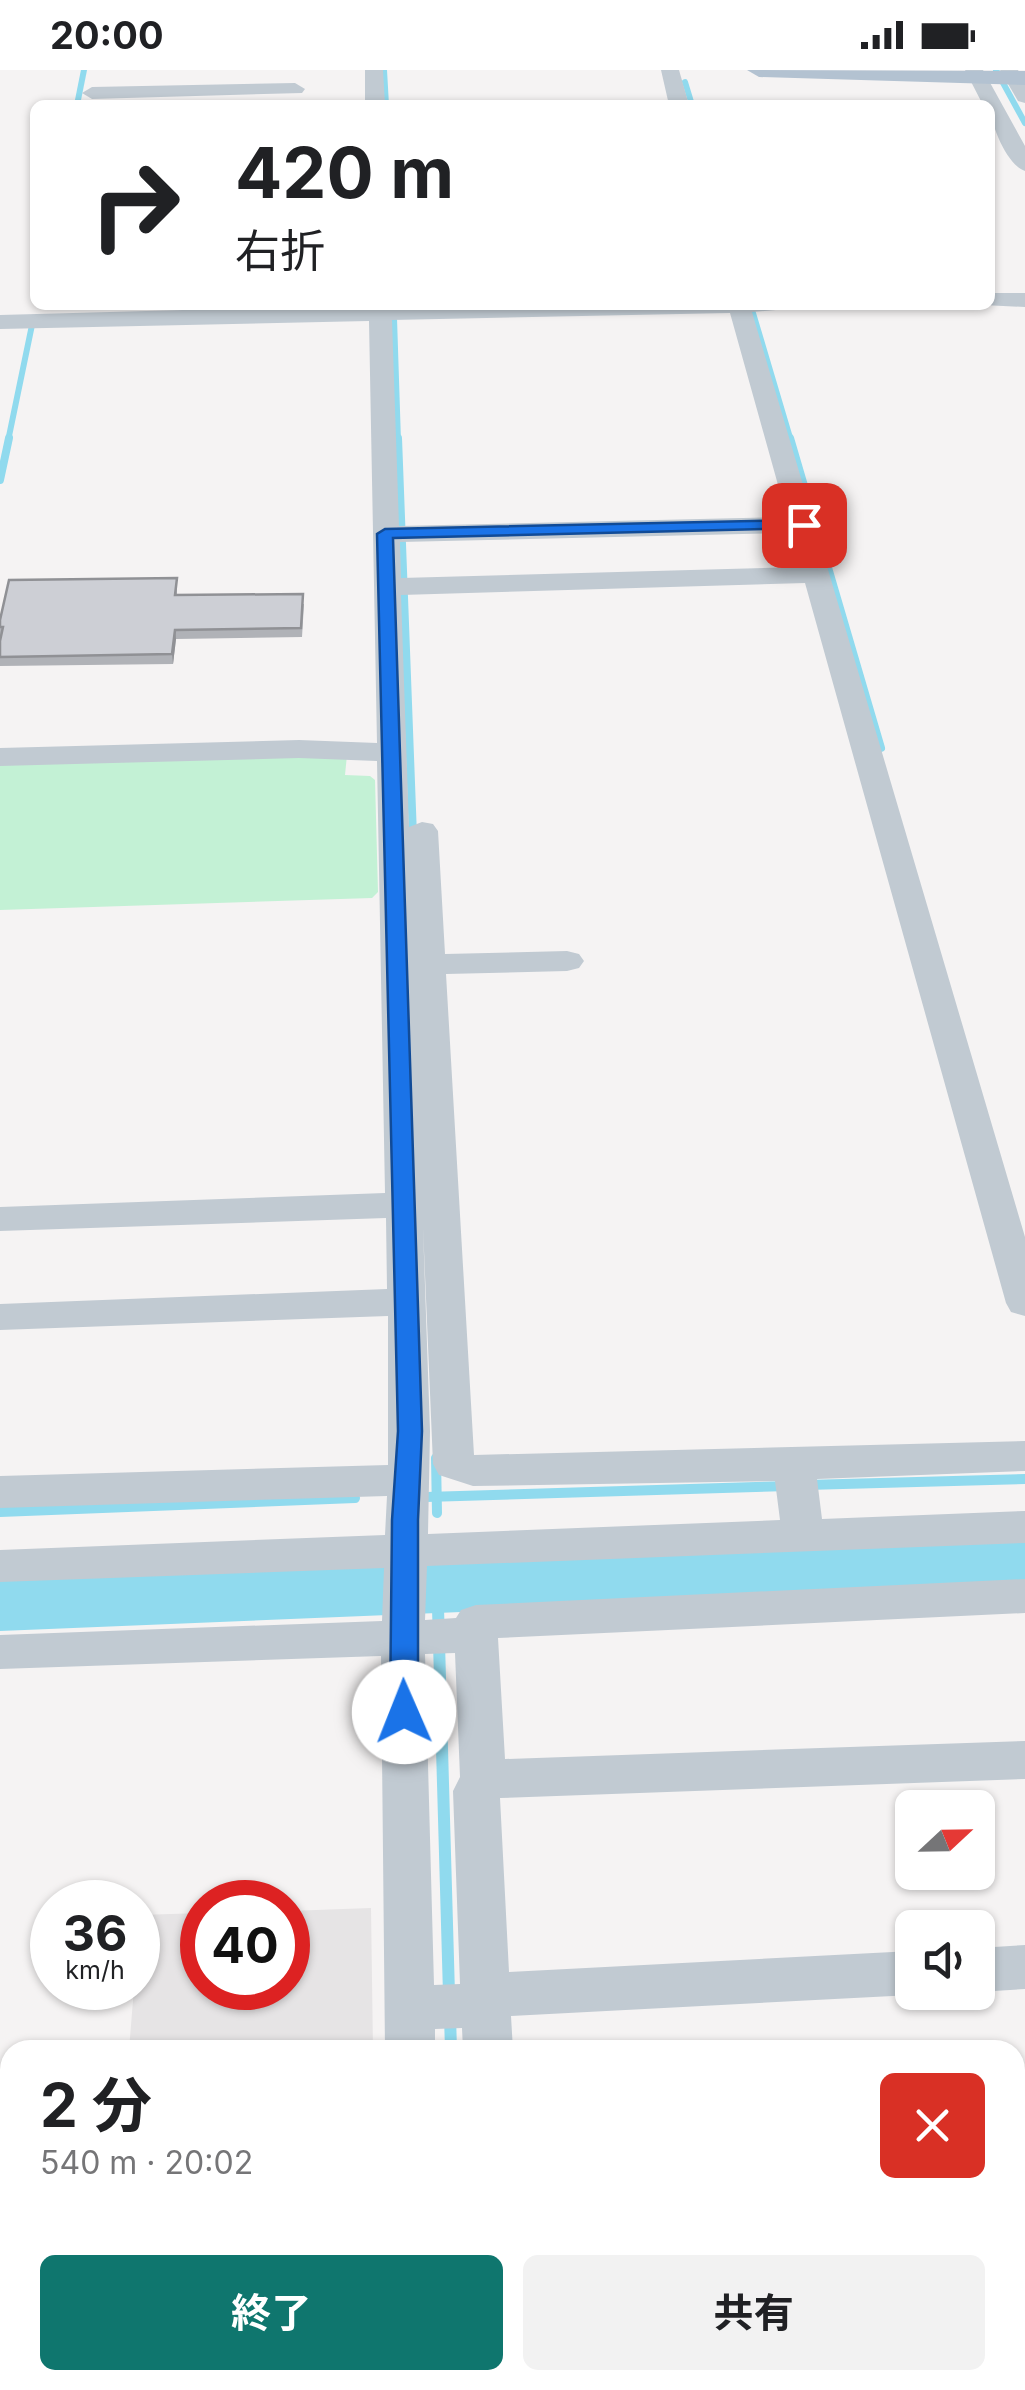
<!DOCTYPE html>
<html lang="ja">
<head>
<meta charset="utf-8">
<style>
	body { margin:0; font-family:Inter,"Noto Sans JP",sans-serif; background:#f2f2f2; color:#202124; height:100vh; display:flex; flex-direction:column; font-size:38px; white-space:nowrap }
	* { box-sizing:border-box; margin:0 }
	p { font-size:32px; color:#757577 }
	.icon { flex:none; width:55px; height:55px; fill:none; stroke:currentColor; stroke-width:2; stroke-linecap:round; stroke-linejoin:round }
	.map { position:relative; flex:1; overflow:hidden }
	.details { position:absolute; left:0px; top:1970px; width:1025px; height:350px; display:flex; flex-direction:column; background:#fff; border-radius:30px 30px 0 0; box-shadow:0 2px 8px #0004 }
	.details>* { flex:none }
	.guide { position:absolute; left:30px; top:30px; width:965px; height:210px; border-radius:15px; box-shadow:0 2px 8px #0004; background:#fff; color:#202124; overflow:hidden }
	.needle { width:65px; rotate:68deg }
	.controls { position:absolute; left:895px; top:1720px; display:grid; gap:20px }
	.controls a { display:grid; place-items:center; width:100px; height:100px; border-radius:15px; background:#fff; box-shadow:0 2px 8px #0004; font-size:50px }
	.speed { position:absolute; left:30px; top:1810px; display:flex; gap:20px; font-size:50px; font-weight:700; text-align:center }
	.speed>* { display:grid; place-content:center; width:130px; height:130px; border-radius:50%; background:#fff; box-shadow:0 2px 8px #0004; line-height:1 }
	.speed small { font-size:25px; font-weight:400 }
	.speed .limit { border:15px solid #d22; background:#fff; color:#111 }
	.pin { position:absolute; display:grid; place-items:center; width:85px; height:85px; color:#fff; margin:-42px; border-radius:20px; box-shadow:0 5px 15px #0006 }
	.me { position:absolute; width:110px; margin:-55px; rotate:359deg; stroke-linejoin:round; filter:drop-shadow(0 0 8px #0008) }
	.turn { display:flex; align-items:center; gap:35px; height:210px; padding:0 40px; font-size:45px }
	.turn .icon { width:130px; height:130px; stroke-width:2.5 }
	.turn b { display:block; font-size:70px; line-height:85px }
	.round { display:grid; place-items:center; flex:none; width:105px; height:105px; border-radius:15px; background:#f2f2f2 }
	.head { display:flex; align-items:center; justify-content:space-between; height:170px; padding:0 40px }
	h1 { font-size:60px; font-weight:700; line-height:75px }
	.action { display:flex; gap:20px; margin-top:auto; padding:20px 40px }
	.action a { flex:1; height:115px; border-radius:15px; background:#0f766e; color:#fff; font-size:40px; font-weight:700; line-height:115px; text-align:center }
	.action a+a { background:#f2f2f2; color:#202124 }
	.status { display:flex; justify-content:space-between; align-items:center; height:70px; padding:0 50px; background:#fff; direction:ltr }
	.status svg { height:28px; fill:currentColor }
	.map>svg:first-child { display:block }
	.education { fill:#e6e4e5 }
	.green { fill:#c3f1d5 }
	.lines { fill:none; stroke-linecap:round; stroke-linejoin:round }
	.stream-far3 { stroke:#90daee; stroke-width:6 }
	.stream-far2 { stroke:#90daee; stroke-width:8 }
	.stream-far1 { stroke:#90daee; stroke-width:10 }
	.stream { stroke:#90daee; stroke-width:12 }
	.river { fill:#90daee; fill-rule:evenodd }
	.minor { fill:#c1cad2; fill-rule:evenodd }
	.major { fill:#b3c2d1; fill-rule:evenodd }
	.wall { fill:#b0b2b7 }
	.shaded-wall { fill:#909195 }
	.building { fill:#cdcfd5; stroke:#909195; stroke-width:2.5 }
	.route { fill:#1a73e8; stroke:#114b97; stroke-width:2.5 }
</style>
</head>
<body>
<div class="status"><b>20:00</b><svg viewBox="0 0 49 12"><path d="M0 12V9h3v3zM5 12V6h3v6zM10 12V3h3v9zM15 12V0h3v12zM26 1h20v11H26zM47 4h2v5h-2z"/></svg></div>
<div class="map">
<svg width="1025" height="2320" viewBox="0 0 1025 2320">
	<rect width="100%" height="100%" fill="#f5f3f3"/>
	<!-- education -->
	<polygon class="education" points="371,1838 373,1980 129,1980 134,1918 138,1918 139,1845 202,1843 202,1918 288,1918 288,1841"/>
	<!-- green -->
	<polygon class="green" points="347,685 345,705 370,706 375,710 378,822 372,828 0,840 0,690"/>
	<g class="lines">
		<!-- stream-far3 -->
		<g class="stream-far3">
			<polyline points="384,0 386,35"/>
			<polyline points="996,0 1025,53"/>
			<polyline points="685,12 692,35"/>
			<polyline points="77,35 84,0"/>
			<polyline points="753,243 791,371"/>
			<polyline points="394,248 398,371"/>
			<polyline points="8,371 32,255"/>
		</g>
		<!-- stream-far2 -->
		<g class="stream-far2">
			<polyline points="398,368 413,766"/>
			<polyline points="790,368 881,678"/>
			<polyline points="0,410 9,368"/>
		</g>
		<!-- stream-far1 -->
		<g class="stream-far1">
			<polyline points="436,1388 437,1443"/>
			<polyline points="806,1415 1025,1409"/>
			<polyline points="426,1427 789,1416"/>
			<polyline points="0,1442 355,1428"/>
		</g>
		<!-- stream -->
		<g class="stream">
			<polyline points="437,1503 449,1924"/>
			<polyline points="450,1946 451,1980"/>
			<polyline points="463,2310 464,2320"/>
		</g>
		<!-- river -->
		<polygon class="river" points="1025,1467 1025,1519 0,1561 0,1507"/>
		<!-- minor -->
		<g class="minor">
			<polygon points="365,0 383,0 385,35 365,35"/>
			<polygon points="661,0 679,0 689,35 669,35"/>
			<path d="M965 0H983L1025 76V101C1007 95 990 54 990 35H983Z"/>
			<polygon points="1000,0 1018,0 1025,11 1025,33 1018,31"/>
			<polygon points="295,13 305,19 302,23 92,29 82,23 92,17"/>
			<polygon points="990,223 1025,223 1025,237 983,235 990,235"/>
			<path d="M369 235H779L776 240 752 242 1025 1167V1246L1011 1242 1006 1233 805 513 401 525 409 757 422 752 433 754 438 761 445 884 567 881 579 884 584 891 579 898 567 901 446 904 474 1385 1025 1371V1401L817 1409 822 1449 1025 1441V1473L427 1496 425 1550 456 1548 461 1540 476 1535 1025 1509V1543L498 1568 505 1689 1025 1671V1709L500 1728 509 1902 912 1881V1922H918L912 1925 511 1946 513 1980H463L462 1958 435 1959V1980H385L381 1586 0 1599V1565L382 1551 384 1498 0 1512V1480L385 1465 387 1426 0 1438V1406L388 1395V1246L0 1260V1234L387 1219 386 1148 0 1161V1137L385 1123 377 691 299 688 0 696V678L299 670 377 673 369 251 0 259V245ZM730 243 787 447 399 456 392 250ZM791 463 801 497 401 508 400 472ZM423 1157 433 1394 439 1405 473 1416 775 1411 780 1450 428 1464 430 1361ZM455 1583 460 1707 453 1721 460 1914 434 1915 425 1584Z"/>
			<polygon points="1025,1875 1025,1919 978,1922 978,1878"/>
			<rect x="1015" y="2105" width="10" height="50"/>
			<polygon points="10,2235 10,2289 0,2290 0,2236"/>
			<rect x="389" y="2310" width="56" height="10"/>
			<rect x="471" y="2310" width="56" height="10"/>
		</g>
		<!-- major -->
		<polygon class="major" points="747,0 1025,1 1025,15 759,7"/>
	</g>
	<!-- wall -->
	<polygon class="wall" points="177,508 177,525 304,534 302,567 176,569 173,594 0,596 0,550"/>
	<!-- shaded-wall -->
	<polygon class="shaded-wall" points="175,560 176,569 173,594 172,584"/>
	<!-- building -->
	<polygon class="building" points="177,508 175,525 303,524 301,558 175,560 172,584 0,587 0,571 3,557 0,557 0,550 9,510"/>
	<!-- route -->
	<polygon class="route" points="804,450 812,455 810,458 393,468 422,1361 418,1450 418,1642 414,1650 404,1653 394,1650 390,1642 392,1450 398,1361 377,464 385,459"/>
</svg>
<div class="controls">
<a><svg class="needle" viewBox="-14 -14 28 28"><path d="M0-13l5 13h-10z" fill="#e53935"/><path d="M0 13l5-13h-10z" fill="#757577"/></svg></a>
<a><svg class="icon" aria-label="sound" viewBox="0 0 24 24"><path d="M4 9h4l5-4v14l-5-4H4zM17 9q2 3 0 6"/></svg></a>
</div>
<div class="speed"><div>36<small>km/h</small></div><div class="limit">40</div></div>
<div class="pin" style="left:804px;top:455px;background:#d93025"><svg class="icon" aria-label="arrive" viewBox="0 0 24 24"><path d="M6 21V4h12l-3 4 3 4H6"/></svg></div>
<svg class="me" style="left:404px;top:1642px" viewBox="-20 -20 40 40"><circle r="19" fill="#fff"/><path d="M0-13L10 11 0 6-10 11z" fill="#1a73e8"/></svg>
<div class="guide">
<div class="turn"><svg class="icon" aria-label="right" viewBox="0 0 24 24"><path d="M7 20v-9h11M14 6l5 5-5 5"/></svg><div><b>420 m</b>右折</div></div>
</div>
<section class="details">
<div class="head"><div><h1>2 分</h1><p>540 m · 20:02</p></div><a class="round" style="background:#d93025;color:#fff"><svg class="icon" aria-label="close" viewBox="0 0 24 24"><path d="M6 6l12 12M18 6L6 18"/></svg></a></div>
<div class="action"><a>終了</a><a>共有</a></div>
</section>
</div>
</body>
</html>
